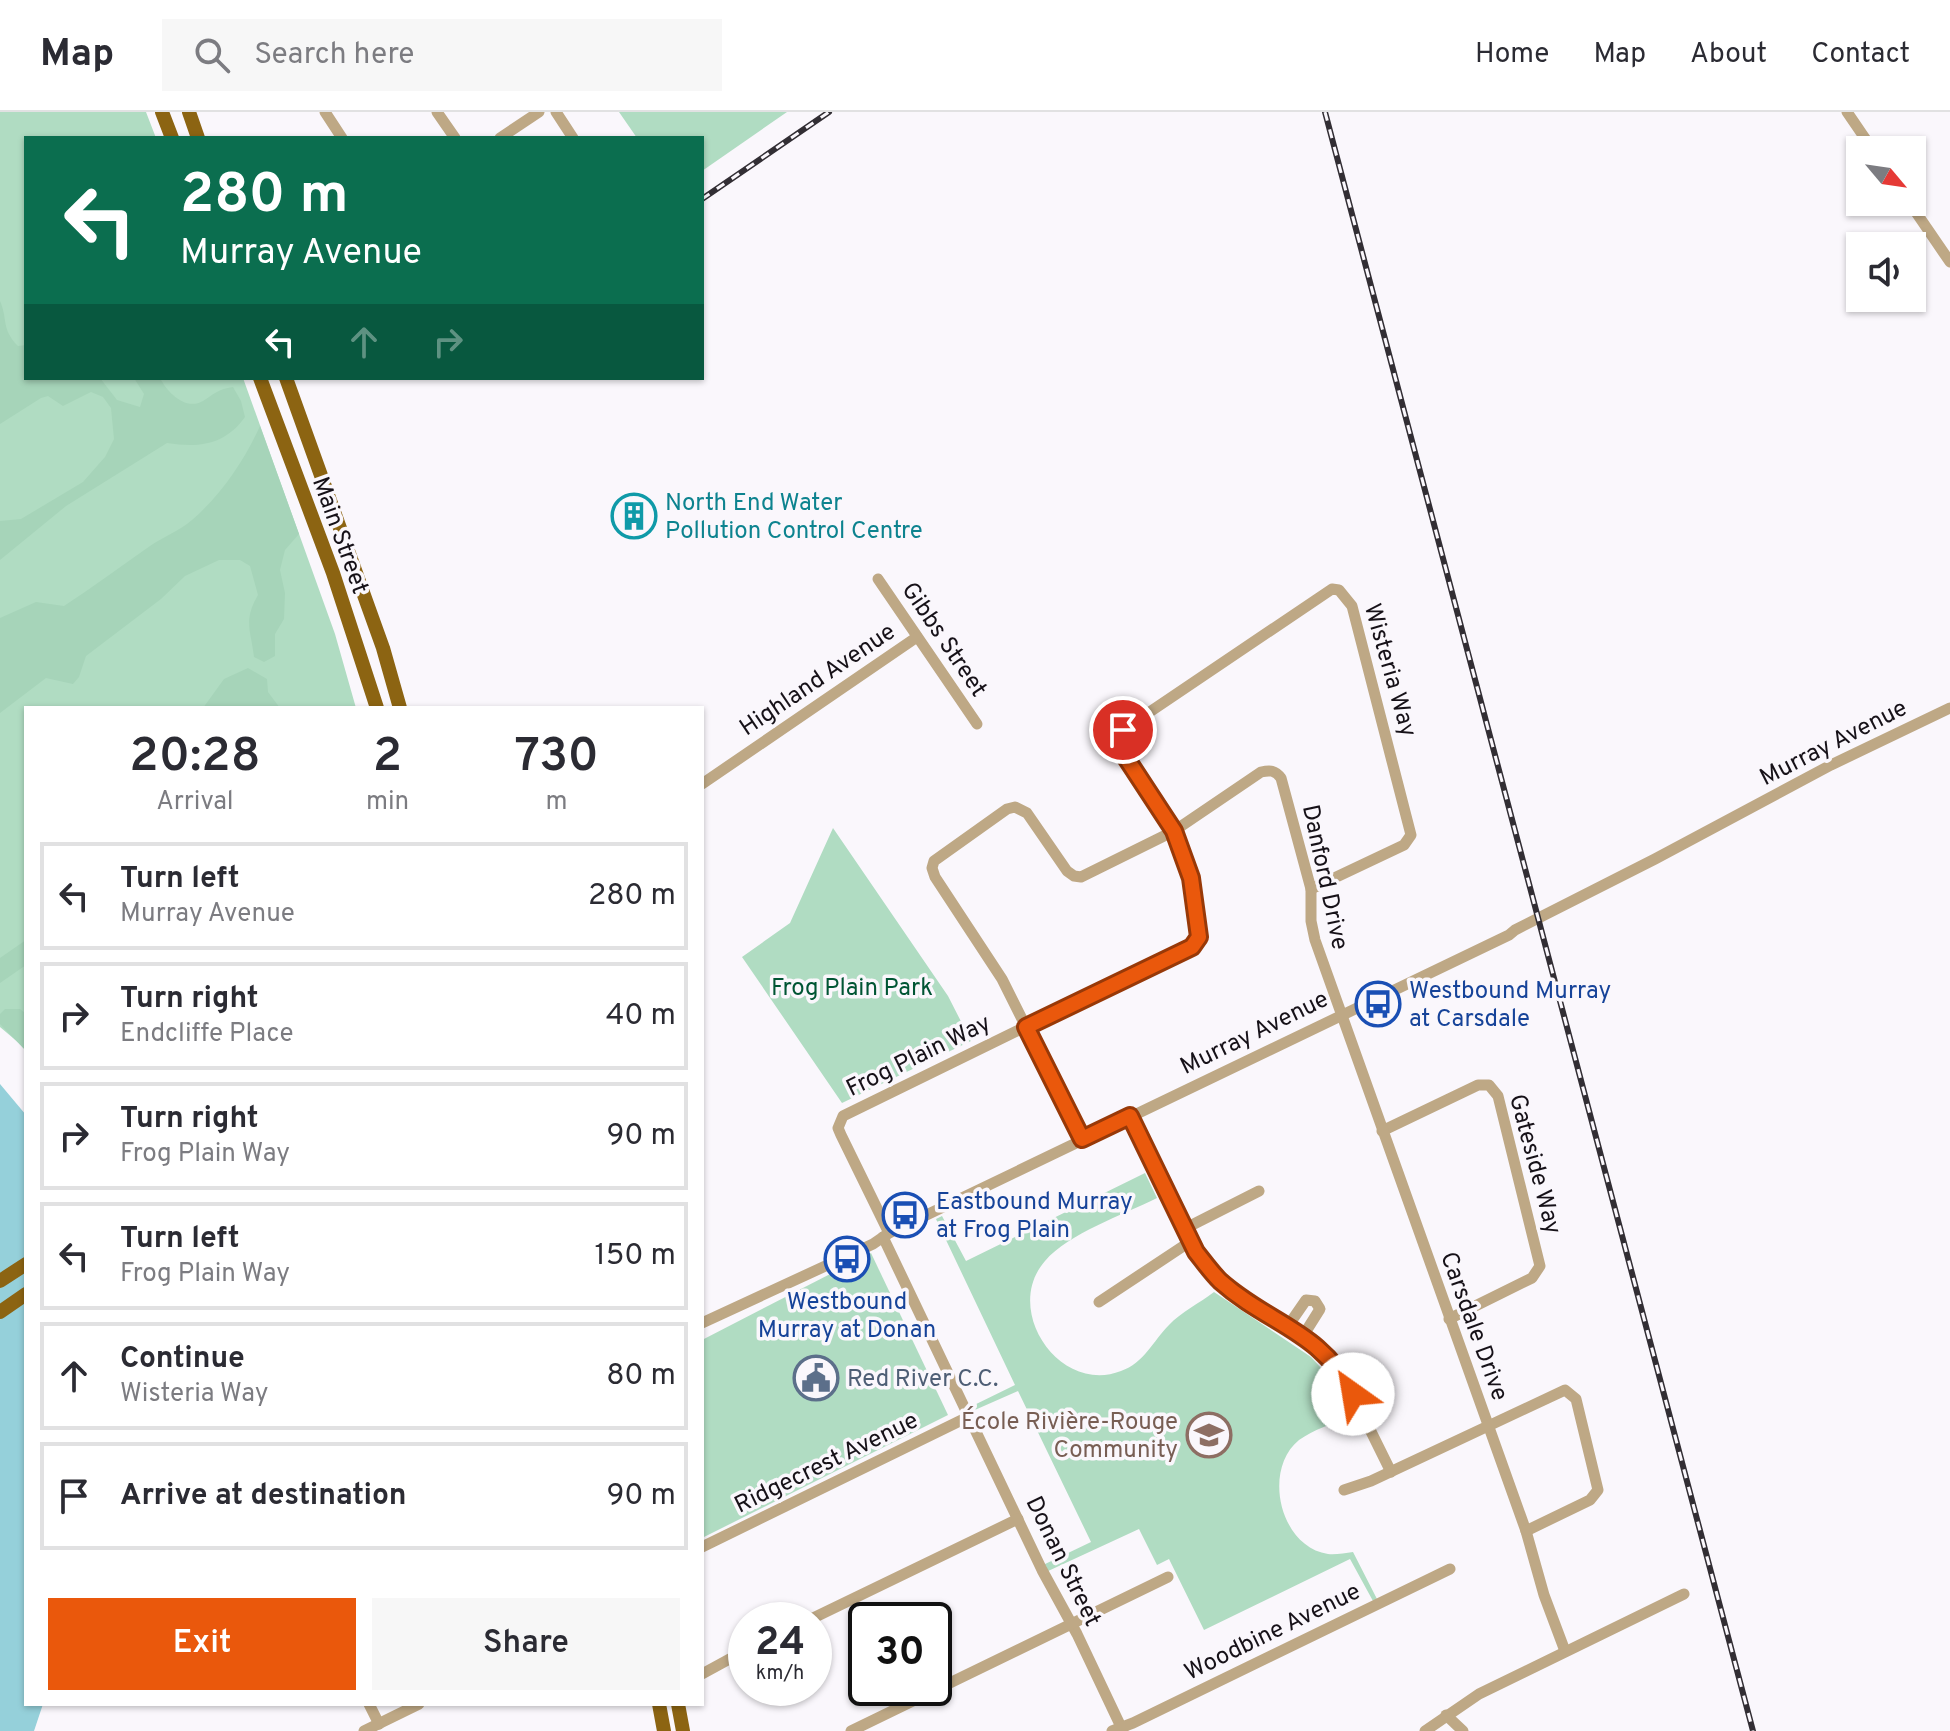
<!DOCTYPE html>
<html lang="en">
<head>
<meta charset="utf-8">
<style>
	body { margin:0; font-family:Overpass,sans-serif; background:#f7f7f7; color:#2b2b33; height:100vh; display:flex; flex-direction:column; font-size:30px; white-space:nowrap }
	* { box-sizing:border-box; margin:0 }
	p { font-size:26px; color:#7c7c81 }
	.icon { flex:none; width:44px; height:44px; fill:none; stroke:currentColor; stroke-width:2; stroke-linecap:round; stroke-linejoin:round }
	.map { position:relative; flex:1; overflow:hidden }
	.side { position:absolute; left:24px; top:594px; width:680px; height:1000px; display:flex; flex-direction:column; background:#fff; border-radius:0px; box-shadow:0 2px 6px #0004 }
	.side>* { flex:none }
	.hud { position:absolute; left:24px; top:24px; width:680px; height:244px; border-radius:0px; box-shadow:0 2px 6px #0004; background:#0b6e4f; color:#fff; overflow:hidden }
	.needle { width:52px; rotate:119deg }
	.tools { position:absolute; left:1846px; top:24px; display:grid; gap:16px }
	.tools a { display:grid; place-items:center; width:80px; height:80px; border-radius:0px; background:#fff; box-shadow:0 2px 6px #0004; font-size:40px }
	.speed { position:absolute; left:728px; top:1490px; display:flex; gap:16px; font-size:40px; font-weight:700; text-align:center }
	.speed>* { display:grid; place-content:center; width:104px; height:104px; border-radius:50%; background:#fff; box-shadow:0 2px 6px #0004; line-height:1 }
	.speed small { font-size:20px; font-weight:400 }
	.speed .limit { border:4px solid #111; border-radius:12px; background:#fff; color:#111 }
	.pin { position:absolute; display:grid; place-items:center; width:68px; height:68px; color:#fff; margin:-34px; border:4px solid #fff; border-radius:50%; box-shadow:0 2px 8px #0007 }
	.me { position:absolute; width:88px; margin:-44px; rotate:328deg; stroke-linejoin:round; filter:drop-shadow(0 0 6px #0008) }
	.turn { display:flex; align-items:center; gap:28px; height:168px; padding:0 24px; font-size:36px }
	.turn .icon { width:104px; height:104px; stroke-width:2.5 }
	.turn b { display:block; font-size:56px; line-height:68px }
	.lanes { display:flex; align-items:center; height:76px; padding:0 24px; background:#0003; justify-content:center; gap:40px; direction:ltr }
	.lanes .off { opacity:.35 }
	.eta { display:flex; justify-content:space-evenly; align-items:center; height:136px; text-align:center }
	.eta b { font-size:48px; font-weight:600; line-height:56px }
	.action { display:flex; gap:16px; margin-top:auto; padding:16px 24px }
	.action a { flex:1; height:92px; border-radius:0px; background:#ea580c; color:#fff; font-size:32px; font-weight:600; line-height:92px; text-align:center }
	.action a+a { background:#f7f7f7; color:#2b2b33 }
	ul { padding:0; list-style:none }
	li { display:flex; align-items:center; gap:24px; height:108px; margin:0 16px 12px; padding:0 8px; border:4px solid #e1e1e2; border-radius:0px }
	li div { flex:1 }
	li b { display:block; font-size:30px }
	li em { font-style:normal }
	header { display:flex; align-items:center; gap:48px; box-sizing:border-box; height:112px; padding:0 40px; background:#fff; border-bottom:2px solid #e1e1e2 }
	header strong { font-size:38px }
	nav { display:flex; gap:44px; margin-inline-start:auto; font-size:28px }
	.search { width:560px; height:72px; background:#f7f7f7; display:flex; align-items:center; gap:20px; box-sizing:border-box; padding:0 28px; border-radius:0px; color:#7c7c81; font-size:30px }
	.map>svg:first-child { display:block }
	.green { fill:#b0dcc2 }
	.forest { fill:#a6d4b9 }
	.water { fill:#95d0da }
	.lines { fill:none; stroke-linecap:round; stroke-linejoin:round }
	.minor { stroke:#bea885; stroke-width:11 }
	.major { stroke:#8c6412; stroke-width:14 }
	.rail-casing { stroke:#322e34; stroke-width:6 }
	.rail { stroke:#faf7fc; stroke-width:3; stroke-dasharray:9; stroke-linecap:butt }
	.route-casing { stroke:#983908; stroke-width:20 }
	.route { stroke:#ea580c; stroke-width:14 }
	.labels { text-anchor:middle; stroke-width:7; stroke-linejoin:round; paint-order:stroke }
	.culture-label { font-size:24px; fill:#0d838f; stroke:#faf7fc; text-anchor:start }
	.street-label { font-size:24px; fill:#161118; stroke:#faf7fc }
	.park-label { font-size:24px; fill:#005534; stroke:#faf7fc }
	.transit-label { font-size:24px; fill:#164399; stroke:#faf7fc; text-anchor:start }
	.service-label { font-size:24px; fill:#4e5e75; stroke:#faf7fc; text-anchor:start }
	.education-label { font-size:24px; fill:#785e54; stroke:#faf7fc; text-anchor:end }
</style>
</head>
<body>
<header>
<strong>Map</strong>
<div class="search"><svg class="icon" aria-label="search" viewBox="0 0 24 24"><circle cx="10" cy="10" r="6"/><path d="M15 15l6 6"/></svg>Search here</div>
<nav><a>Home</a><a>Map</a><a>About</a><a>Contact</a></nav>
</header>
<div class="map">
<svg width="1950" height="1619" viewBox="0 0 1950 1619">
	<rect width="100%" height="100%" fill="#faf7fc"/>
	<!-- green -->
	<g class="green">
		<polygon points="0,0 146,0 156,26 26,26 26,266 243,266 335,522 356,596 26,596 26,937 0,915"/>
		<polygon points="619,0 787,0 702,59 702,26 637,26"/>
		<polygon points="833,716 948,884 971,929 842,991 742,845 790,811"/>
		<path d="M1145 1061 1157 1086C1123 1103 1069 1121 1045 1149 1002 1198 1060 1283 1121 1259 1144 1251 1153 1229 1169 1213 1181 1200 1200 1191 1214 1180L1311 1245 1332 1268 1350 1304C1334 1311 1313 1318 1299 1328 1262 1358 1280 1435 1328 1442 1335 1443 1345 1441 1353 1440L1377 1487 1373 1489 1350 1447 1204 1518 1169 1447 1157 1453 1139 1417 1046 1460 1043 1453 1091 1430 1018 1279 968 1301 966 1297 1015 1273 936 1107 942 1104 966 1149Z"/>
		<polygon points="871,1141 948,1303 702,1426 702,1228"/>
	</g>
	<!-- forest -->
	<g class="forest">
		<path d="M0 189C8 207 1 217 18 234L26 233V266H100L117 288 140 295 144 282 134 266H160C167 280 185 299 203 289 214 282 218 277 233 275L241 289 245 305C225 333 199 336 167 331L66 394 0 448V409L21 407 83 370 105 345 114 327 111 296 103 285 91 280 63 294 48 284 41 286 0 312Z"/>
		<path d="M260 314 299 422 285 438 280 458 285 481 284 507 275 522V544L264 550 254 545C251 518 243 509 258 483L250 454 240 448H219L185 464 161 487 86 544 79 565 73 572 46 566 0 601V506L36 490 64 494C93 475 121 454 150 434 163 425 179 419 192 408 221 383 244 349 260 314Z"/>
		<polygon points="248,556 267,567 268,580 280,596 203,596 224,567"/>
		<polygon points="26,828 26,853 0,871 0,846"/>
		<polygon points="5,897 20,897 26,902 26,939 0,912 0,902"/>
	</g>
	<!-- water -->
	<polygon class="water" points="0,972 26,1003 26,1592 43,1592 34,1619 0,1619"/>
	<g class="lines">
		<!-- minor -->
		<g class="minor">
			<polyline points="325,0 342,26"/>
			<polyline points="437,0 455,26"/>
			<polyline points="556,0 573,26"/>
			<polyline points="1847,0 1873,38"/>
			<polyline points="500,26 539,0"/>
			<polyline points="1909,90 1950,150"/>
			<polyline points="878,467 977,612"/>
			<polyline points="702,672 917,525"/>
			<polyline points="1130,1004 1196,1140 1221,1170 1303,1224 1328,1243 1348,1273 1391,1360"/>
			<polyline points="1382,1019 1478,973 1489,973 1498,984 1540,1154 1532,1166 1449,1207"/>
			<path d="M1082 1027 1002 867 935 765 932 756 934 749 1007 697 1015 695 1027 701 1067 759 1074 764 1081 765 1174 719 1261 660C1270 658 1275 658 1281 666L1311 777V809L1315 828 1526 1419 1544 1483 1565 1539"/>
			<polyline points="1186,1116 1259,1079"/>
			<polyline points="889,1121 841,1023 838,1016 843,1004 1197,831 1199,819 1191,766 1174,719 1119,635 1119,623 1123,618 1332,477 1339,478 1352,494 1411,723 1404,733 1311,777"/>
			<polyline points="883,1125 1042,1458 1077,1522 1123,1619"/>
			<polyline points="1099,1190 1191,1129"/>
			<polyline points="702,1211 873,1132 889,1121 1509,823 1515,818 1655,747 1831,653 1950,596"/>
			<polyline points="1288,1214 1306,1188 1315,1189 1320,1197 1303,1224"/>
			<polyline points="1344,1378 1371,1369 1565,1278 1576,1287 1598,1378 1590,1388 1526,1419"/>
			<polyline points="702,1435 970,1304"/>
			<polyline points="809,1508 1018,1407"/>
			<polyline points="702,1562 746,1538"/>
			<polyline points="369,1592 379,1612"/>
			<polyline points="1446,1603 1463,1619"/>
			<polyline points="364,1619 419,1592"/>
			<polyline points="851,1619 1168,1465"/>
			<polyline points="1112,1619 1133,1611 1450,1457"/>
			<polyline points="1425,1619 1479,1582 1684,1482"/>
		</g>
		<!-- major -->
		<g class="major">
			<polyline points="162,0 172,26"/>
			<polyline points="189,0 198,26"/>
			<polyline points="260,266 333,461 377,596"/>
			<polyline points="286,266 383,536 400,596"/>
			<polyline points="0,1169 26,1152"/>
			<polyline points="0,1200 26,1182"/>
			<polyline points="659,1592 664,1619"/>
			<polyline points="678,1592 683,1619"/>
		</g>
		<!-- rail casing -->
		<g class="rail-casing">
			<g id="rail">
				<polyline points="1325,0 1753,1619"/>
				<polyline points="702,87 829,0"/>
			</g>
		</g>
		<!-- rail -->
		<use href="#rail" class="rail"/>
	</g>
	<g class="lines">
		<!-- route casing -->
		<g class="route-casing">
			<path id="route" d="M1123 618 1119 623V635L1174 719 1191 766 1199 825 1192 835 1026 915 1082 1027 1130 1004 1196 1140C1204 1150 1211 1160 1220 1169 1268 1212 1322 1219 1353 1282"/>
		</g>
		<!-- route -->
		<use href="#route" class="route"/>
	</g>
	<!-- icons -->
	<defs>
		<g id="building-ring" transform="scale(2.3)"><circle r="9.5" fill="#faf7fc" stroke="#0f9aa8" stroke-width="1.5"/><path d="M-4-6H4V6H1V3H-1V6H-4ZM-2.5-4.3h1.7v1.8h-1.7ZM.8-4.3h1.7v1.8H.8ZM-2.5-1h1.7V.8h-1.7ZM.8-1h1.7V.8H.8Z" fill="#0f9aa8"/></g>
		<g id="bus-ring" transform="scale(2.3)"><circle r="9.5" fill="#faf7fc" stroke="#1a4fb4" stroke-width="1.5"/><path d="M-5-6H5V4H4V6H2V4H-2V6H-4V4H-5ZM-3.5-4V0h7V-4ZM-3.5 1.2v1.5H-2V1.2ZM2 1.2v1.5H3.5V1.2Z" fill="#1a4fb4"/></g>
		<g id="civic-ring" transform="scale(2.3)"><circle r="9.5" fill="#faf7fc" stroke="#5c6f8a" stroke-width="1.5"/><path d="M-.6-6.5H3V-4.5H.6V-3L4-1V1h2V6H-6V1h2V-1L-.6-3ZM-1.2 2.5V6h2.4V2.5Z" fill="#5c6f8a"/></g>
		<g id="school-ring" transform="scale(2.3)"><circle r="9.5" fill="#faf7fc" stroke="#8d6e63" stroke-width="1.5"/><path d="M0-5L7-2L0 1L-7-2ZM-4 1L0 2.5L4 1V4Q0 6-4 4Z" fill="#8d6e63"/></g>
	</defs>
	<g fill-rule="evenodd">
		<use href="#building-ring" x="634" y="404"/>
		<use href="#bus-ring" x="1378" y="892"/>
		<use href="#bus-ring" x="905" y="1103"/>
		<use href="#bus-ring" x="847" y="1147"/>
		<use href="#civic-ring" x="816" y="1266"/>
		<use href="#school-ring" x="1209" y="1323"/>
	</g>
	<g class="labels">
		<!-- culture labels -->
		<g class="culture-label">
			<text x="665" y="398">North End Water<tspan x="665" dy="28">Pollution Control Centre</tspan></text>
		</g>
		<!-- street labels -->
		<g class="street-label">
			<text transform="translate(341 423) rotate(70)" y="8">Main Street</text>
			<text transform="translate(945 527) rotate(56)" y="8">Gibbs Street</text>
			<text transform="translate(1391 558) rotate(74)" y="8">Wisteria Way</text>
			<text transform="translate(817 567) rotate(-34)" y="8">Highland Avenue</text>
			<text transform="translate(1833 630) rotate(-27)" y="8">Murray Avenue</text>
			<text transform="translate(1326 765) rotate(78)" y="8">Danford Drive</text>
			<text transform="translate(1254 920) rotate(-26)" y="8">Murray Avenue</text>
			<text transform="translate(918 943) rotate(-26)" y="8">Frog Plain Way</text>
			<text transform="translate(1536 1052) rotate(75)" y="8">Gateside Way</text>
			<text transform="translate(1475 1214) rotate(70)" y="8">Carsdale Drive</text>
			<text transform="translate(826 1350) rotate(-26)" y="8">Ridgecrest Avenue</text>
			<text transform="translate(1064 1449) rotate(64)" y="8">Donan Street</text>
			<text transform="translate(1272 1519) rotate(-26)" y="8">Woodbine Avenue</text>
		</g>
		<!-- park labels -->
		<g class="park-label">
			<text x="852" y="883">Frog Plain Park</text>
		</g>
		<!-- transit labels -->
		<g class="transit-label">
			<text x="1409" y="886">Westbound Murray<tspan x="1409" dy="28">at Carsdale</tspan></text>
			<text x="936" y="1097">Eastbound Murray<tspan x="936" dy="28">at Frog Plain</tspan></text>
			<text x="847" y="1197" text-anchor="middle">Westbound<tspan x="847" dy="28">Murray at Donan</tspan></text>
		</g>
		<!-- service labels -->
		<g class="service-label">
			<text x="847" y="1274">Red River C.C.</text>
		</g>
		<!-- education labels -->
		<g class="education-label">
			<text x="1178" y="1317">École Rivière-Rouge<tspan x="1178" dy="28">Community</tspan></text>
		</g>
	</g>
</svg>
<div class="tools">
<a><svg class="needle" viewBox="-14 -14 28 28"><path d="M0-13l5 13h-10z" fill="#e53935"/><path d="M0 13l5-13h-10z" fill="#7c7c81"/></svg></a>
<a><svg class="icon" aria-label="sound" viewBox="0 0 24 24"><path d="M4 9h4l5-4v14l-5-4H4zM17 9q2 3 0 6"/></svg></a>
</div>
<div class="speed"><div>24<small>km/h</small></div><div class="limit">30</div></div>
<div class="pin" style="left:1123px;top:618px;background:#d93025"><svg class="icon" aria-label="arrive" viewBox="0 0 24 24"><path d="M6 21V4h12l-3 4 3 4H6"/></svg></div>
<svg class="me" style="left:1353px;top:1282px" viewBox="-20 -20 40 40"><circle r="19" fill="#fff"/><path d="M0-13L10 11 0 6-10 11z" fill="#ea580c"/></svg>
<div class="hud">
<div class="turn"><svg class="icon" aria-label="left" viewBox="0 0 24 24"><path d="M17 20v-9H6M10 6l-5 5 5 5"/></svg><div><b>280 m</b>Murray Avenue</div></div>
<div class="lanes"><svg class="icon" aria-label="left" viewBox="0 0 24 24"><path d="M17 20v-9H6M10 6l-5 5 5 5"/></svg><svg class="icon off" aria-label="ahead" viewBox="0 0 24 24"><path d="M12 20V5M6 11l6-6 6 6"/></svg><svg class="icon off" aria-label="right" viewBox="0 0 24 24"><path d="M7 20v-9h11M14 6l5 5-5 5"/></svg></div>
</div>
<section class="side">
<div class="eta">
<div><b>20:28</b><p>Arrival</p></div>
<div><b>2</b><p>min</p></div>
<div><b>730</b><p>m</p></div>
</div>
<ul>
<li><svg class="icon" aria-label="left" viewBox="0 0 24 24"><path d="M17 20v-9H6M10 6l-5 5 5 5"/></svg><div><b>Turn left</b><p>Murray Avenue</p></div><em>280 m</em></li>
<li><svg class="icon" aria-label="right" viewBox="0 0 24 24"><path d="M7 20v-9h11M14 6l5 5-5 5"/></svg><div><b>Turn right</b><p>Endcliffe Place</p></div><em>40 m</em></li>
<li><svg class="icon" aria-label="right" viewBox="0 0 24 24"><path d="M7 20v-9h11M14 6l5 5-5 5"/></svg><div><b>Turn right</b><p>Frog Plain Way</p></div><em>90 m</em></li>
<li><svg class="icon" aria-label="left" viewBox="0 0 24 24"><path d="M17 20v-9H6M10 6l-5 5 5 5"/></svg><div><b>Turn left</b><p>Frog Plain Way</p></div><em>150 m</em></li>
<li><svg class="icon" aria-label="ahead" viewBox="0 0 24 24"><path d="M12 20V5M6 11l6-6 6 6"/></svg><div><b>Continue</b><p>Wisteria Way</p></div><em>80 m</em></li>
<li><svg class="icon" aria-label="arrive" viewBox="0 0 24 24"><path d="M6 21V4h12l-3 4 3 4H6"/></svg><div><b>Arrive at destination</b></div><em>90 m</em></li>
</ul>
<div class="action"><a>Exit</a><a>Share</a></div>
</section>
</div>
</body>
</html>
